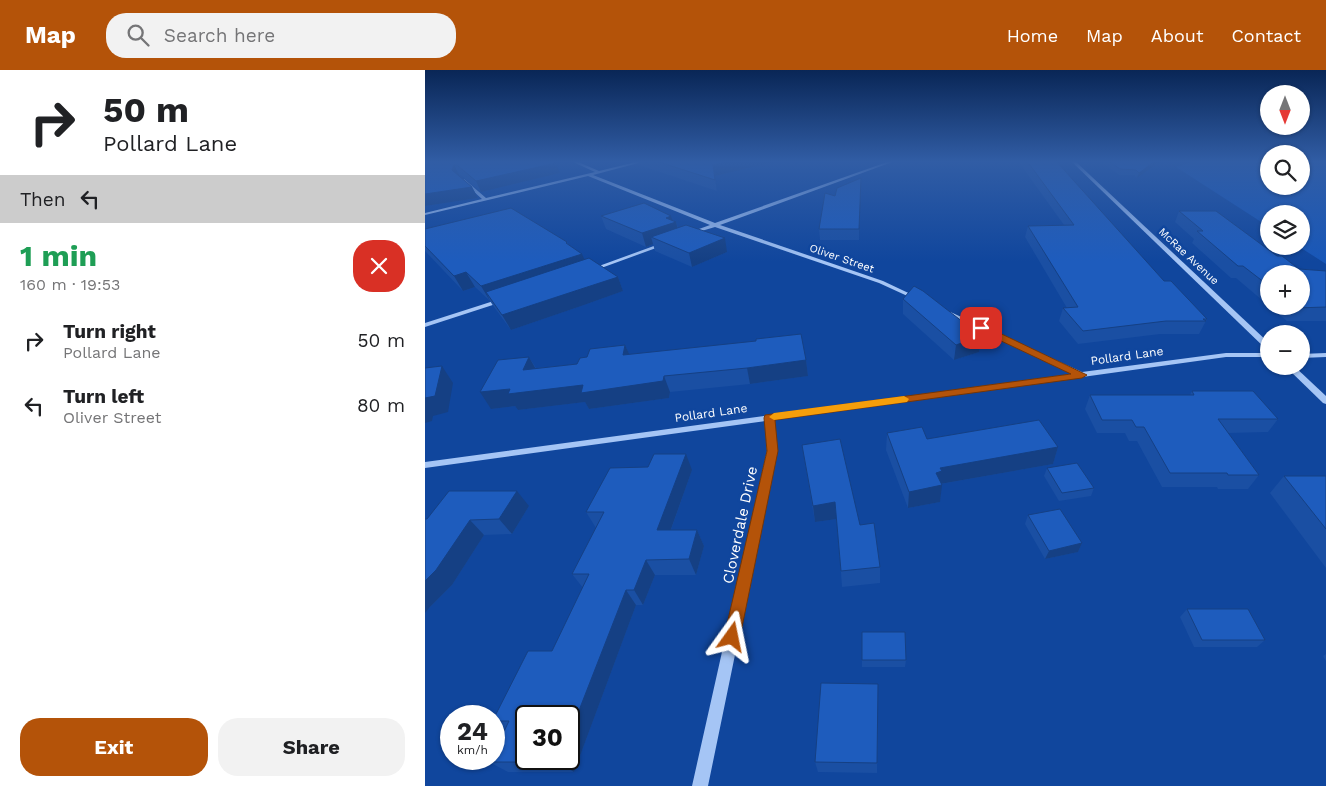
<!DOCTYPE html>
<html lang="en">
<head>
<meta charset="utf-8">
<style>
	body { margin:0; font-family:"Work Sans",sans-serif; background:#f2f2f2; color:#202124; height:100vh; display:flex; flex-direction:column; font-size:19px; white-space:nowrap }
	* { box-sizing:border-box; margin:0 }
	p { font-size:16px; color:#757577 }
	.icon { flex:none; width:28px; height:28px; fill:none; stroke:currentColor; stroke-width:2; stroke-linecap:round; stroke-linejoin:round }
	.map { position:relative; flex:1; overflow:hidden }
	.details { display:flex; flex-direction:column; background:#fff; width:425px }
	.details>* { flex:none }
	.hud { background:#fff; color:#202124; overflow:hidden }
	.needle { width:32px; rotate:180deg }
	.tools { position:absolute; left:835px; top:15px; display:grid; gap:10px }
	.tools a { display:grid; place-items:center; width:50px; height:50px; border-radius:50%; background:#fff; box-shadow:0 1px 4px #0004; font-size:25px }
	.speed { position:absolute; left:15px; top:635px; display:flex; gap:10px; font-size:25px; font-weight:700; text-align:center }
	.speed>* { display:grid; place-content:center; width:65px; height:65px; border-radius:50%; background:#fff; box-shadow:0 1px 4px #0004; line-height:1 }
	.speed small { font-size:12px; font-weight:400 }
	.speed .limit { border:2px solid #111; border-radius:8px; background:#fff; color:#111 }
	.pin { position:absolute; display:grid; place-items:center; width:42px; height:42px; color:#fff; margin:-21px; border-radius:10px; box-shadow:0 2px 8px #0006 }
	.me { position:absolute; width:55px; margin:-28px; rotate:12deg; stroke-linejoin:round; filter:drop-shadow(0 0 4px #0008) }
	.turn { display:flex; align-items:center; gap:18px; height:105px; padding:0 20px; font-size:22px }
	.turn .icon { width:65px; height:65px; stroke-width:2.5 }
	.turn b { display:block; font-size:35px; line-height:42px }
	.then { display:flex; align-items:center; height:48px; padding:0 20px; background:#0003; gap:10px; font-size:19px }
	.round { display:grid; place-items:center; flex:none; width:52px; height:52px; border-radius:20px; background:#f2f2f2 }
	.headline { display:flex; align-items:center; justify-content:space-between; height:85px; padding:0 20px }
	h1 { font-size:30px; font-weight:700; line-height:38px; color:#1e9e55 }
	.action { display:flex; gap:10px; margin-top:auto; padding:10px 20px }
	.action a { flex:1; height:58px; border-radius:20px; background:#b45309; color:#fff; font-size:20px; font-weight:700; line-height:58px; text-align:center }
	.action a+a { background:#f2f2f2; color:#202124 }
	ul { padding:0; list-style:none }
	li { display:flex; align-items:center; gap:15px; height:65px; padding:0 20px }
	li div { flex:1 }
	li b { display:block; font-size:19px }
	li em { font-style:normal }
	header { display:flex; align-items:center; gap:30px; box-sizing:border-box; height:70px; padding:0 25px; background:#b45309; color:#fff }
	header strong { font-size:24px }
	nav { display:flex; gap:28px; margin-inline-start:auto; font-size:18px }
	.search { width:350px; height:45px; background:#f2f2f2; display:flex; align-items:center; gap:12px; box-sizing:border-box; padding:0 18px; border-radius:20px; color:#757577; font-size:19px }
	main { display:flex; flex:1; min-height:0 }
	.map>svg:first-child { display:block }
	.green { fill:#1857b8 }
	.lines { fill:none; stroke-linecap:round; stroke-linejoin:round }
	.minor { fill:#a5c5f5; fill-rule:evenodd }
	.wall { fill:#1a4fa3 }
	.shaded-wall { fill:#154084 }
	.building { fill:#1e5cbd; stroke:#154084 }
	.route { fill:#b45309; stroke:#753606 }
	.slow { fill:#f59e0b }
	.labels { text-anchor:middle; stroke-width:5; stroke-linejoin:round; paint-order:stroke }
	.far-street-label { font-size:11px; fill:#fff; stroke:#10469d }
	.street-label { font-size:12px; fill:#fff; stroke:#10469d }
	.near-street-label { font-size:15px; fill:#fff; stroke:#10469d }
</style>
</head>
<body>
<header>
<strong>Map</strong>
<div class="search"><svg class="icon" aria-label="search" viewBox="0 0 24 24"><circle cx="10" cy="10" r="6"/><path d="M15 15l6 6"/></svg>Search here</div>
<nav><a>Home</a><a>Map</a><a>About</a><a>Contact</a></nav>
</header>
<main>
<section class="details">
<div class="hud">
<div class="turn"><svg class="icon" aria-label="right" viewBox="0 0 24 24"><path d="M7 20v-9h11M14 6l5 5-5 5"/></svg><div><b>50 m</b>Pollard Lane</div></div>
<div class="then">Then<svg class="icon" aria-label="left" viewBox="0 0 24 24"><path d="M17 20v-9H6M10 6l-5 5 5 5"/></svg></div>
</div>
<div class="headline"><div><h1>1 min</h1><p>160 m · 19:53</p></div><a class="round" style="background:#d93025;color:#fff"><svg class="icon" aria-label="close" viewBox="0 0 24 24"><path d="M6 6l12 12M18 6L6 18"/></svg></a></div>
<ul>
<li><svg class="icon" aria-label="right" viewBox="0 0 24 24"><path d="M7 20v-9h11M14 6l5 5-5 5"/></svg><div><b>Turn right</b><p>Pollard Lane</p></div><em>50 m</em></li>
<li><svg class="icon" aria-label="left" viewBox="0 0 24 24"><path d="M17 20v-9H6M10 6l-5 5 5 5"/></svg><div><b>Turn left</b><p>Oliver Street</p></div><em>80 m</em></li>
</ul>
<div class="action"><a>Exit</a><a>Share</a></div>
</section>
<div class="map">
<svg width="901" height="716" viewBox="0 0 901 716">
	<rect width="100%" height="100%" fill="#10469d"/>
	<!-- green -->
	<polygon class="green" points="769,91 844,92 844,116 876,116 876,91 901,91 901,194 873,176 876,176 876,144 844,144 844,157 751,97"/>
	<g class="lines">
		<!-- minor -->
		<g class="minor">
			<polygon points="146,91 151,91 174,101 215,91 221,91 168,105 290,153 465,91 470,91 295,155 458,211 494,228 489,229 454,213 290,157 263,165 263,163 285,155 163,106 0,145 0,143 57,129 37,111 37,109 39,109 61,128 170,102"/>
			<polygon points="646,91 650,91 844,273 844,279 841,279"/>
			<polygon points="237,173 242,174 168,201 163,200"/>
			<polygon points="78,228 80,229 80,231 0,257 0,253"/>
			<polygon points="521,240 657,302 801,283 844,283 844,287 801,287 348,350 352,381 283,716 267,716 342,381 340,351 0,398 0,392 648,304 519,243 518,242"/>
			<polygon points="901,283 901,287 876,288 876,284"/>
			<polygon points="860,296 869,296 901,326 901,334 898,333"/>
		</g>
	</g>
	<!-- wall -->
	<g class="wall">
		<polygon points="0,91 131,93 135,103 56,122 37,106 34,105 47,117 53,128 0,136"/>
		<polygon points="213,91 353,91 290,106 292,121 214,95"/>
		<polygon points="593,91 631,91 739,211 782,249 774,264 735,264 653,274 634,251 638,238 642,238 600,167 603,156 639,155"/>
		<polygon points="675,91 736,91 712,108 709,105 694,105"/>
		<polygon points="436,117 434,170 395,170 394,159"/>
		<polygon points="754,141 852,186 874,199 901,201 901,251 862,251 844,236 876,236 844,204 844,236 811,208 806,208 767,173 769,169 750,152"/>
		<polygon points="176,146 248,150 251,152 253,158 302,182 267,197 230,181 228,174 221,177 181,159"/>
		<polygon points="0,159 142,172 143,174 160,190 193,207 198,221 159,235 86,260 69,237 65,231 50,217 38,221 0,181"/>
		<polygon points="478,229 556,266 554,282 529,290 478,244"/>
		<polygon points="200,275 204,284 381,290 383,306 325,314 245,322 244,328 164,339 160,332 93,340 90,336 66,339 104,287 111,298 152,294"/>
		<polygon points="767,321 853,349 843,362 803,363 834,405 823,419 793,419 792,417 737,417 712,371 704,371 700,363 672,363 660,339 665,325 765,325"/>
		<polygon points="462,363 502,369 633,377 628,394 516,414 515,432 483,438 461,380"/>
		<polygon points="377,375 435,455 455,497 455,513 417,517 412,449 390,452"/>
		<polygon points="622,398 669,418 666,426 634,431 619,406"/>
		<polygon points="267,400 246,460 272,460 279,476 271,505 230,505 218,535 211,535 149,702 83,702 64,692 80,659 69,652 69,648 127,581 158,518 147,504 171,458 161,442"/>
		<polygon points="859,406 901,406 901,498 845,423"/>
		<polygon points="104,436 87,464 59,465 27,515 4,538 0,449"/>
		<polygon points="603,445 657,473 653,482 620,489 600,454"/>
		<polygon points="762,539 840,570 832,577 769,577 755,547"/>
		<polygon points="437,562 481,590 480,597 437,597"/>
		<polygon points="901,584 901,591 898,586"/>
		<polygon points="453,614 452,703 393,702 390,692"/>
	</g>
	<!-- shaded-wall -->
	<g class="shaded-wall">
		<polygon points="307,91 353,91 290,106 292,121 288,95"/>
		<polygon points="730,91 736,91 712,108 714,103"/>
		<polygon points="131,93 135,103 56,122 51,111"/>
		<polygon points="29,95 34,105 33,110 27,100"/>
		<polygon points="436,108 436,117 434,170 434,159"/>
		<polygon points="47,117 53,128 0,136 0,124"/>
		<polygon points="246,146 248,152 251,152 254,164 226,167 228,174 221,177 217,163"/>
		<polygon points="300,168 302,182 267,197 264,183"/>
		<polygon points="157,184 163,197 61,222 65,231 56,216"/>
		<polygon points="41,202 50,217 38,221 29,206"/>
		<polygon points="193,207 198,221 159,235 86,260 77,245"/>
		<polygon points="556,266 554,282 529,290 531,275"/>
		<polygon points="200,275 207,290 198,285"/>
		<polygon points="104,287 113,303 98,300"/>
		<polygon points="381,290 383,306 325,314 322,298"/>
		<polygon points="17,296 28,313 23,342 8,346 7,351 0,353 0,328"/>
		<polygon points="239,306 245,322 244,328 164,339 160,332 93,340 90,336 66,339 55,322 85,319"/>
		<polygon points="633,377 628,394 515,414 517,415 515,432 483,438 484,422 511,403 515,398"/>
		<polygon points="261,384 267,400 240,476 232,460"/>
		<polygon points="92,421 104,436 87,464 74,449"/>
		<polygon points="410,432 412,449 390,452 388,436"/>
		<polygon points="45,450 59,465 27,515 4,538 0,543 0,511"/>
		<polygon points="272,460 279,476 271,505 264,489"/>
		<polygon points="657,473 653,482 620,489 624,481"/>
		<polygon points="221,490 230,505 218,535 209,520"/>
		<polygon points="201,520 211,535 149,702 133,692 135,689 144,689 144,666"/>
	</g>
	<!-- building -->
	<g class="building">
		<polygon points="0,91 127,91 131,93 51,111 32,95 29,95 27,100 47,117 0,124"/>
		<polygon points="231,91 307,91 288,95 290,110"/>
		<polygon points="602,91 631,91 739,211 746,211 782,249 778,249 781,251 741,251 658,261 638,238 653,237 603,156 649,155"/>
		<polygon points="684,91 730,91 714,103 711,100 695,99"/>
		<polygon points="436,108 434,159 394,159 400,123 410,126 412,118"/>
		<polygon points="219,133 246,146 241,148 251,152 217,163 176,146"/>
		<polygon points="86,138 142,172 141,173 157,184 56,216 41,202 29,206 0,176 0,159"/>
		<polygon points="754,141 791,141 852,186 857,186 874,199 901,201 901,237 870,238 868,236 876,236 876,204 844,204 844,216 818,196 813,196 772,161 778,161"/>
		<polygon points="261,155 300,168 264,183 226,167"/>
		<polygon points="164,188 193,207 153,220 77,245 61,222"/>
		<polygon points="489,216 498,221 556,266 531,275 478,229"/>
		<polygon points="376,264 381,290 322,298 239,306 238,311 156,323 158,315 83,324 85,319 55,322 73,290 104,287 98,300 152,294 155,288 162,287 165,279 200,275 198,285 331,271 331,269"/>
		<polygon points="17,296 10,326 0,328 0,298"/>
		<polygon points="767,321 828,321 853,349 793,349 834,405 803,405 802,403 745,403 719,357 711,357 707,350 677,350 665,325 769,325"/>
		<polygon points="614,350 633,377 515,398 517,401 511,403 517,415 484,422 462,363 497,357 502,369"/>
		<polygon points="415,369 435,455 449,453 455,497 416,501 410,432 388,436 377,375"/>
		<polygon points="229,384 261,384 232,460 272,460 264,489 221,490 209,520 201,520 144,666 144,646 101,646 101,689 135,689 133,692 64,692 66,689 69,689 69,682 84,651 69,651 69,648 103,581 127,581 164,504 147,504 179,442 161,442 185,398 223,397"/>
		<polygon points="652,393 669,418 637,423 622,398"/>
		<polygon points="859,406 901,406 901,459"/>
		<polygon points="24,421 92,421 74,449 45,450 11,500 0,511 0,449 2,449"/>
		<polygon points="635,439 657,473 624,481 603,445"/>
		<polygon points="762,539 823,539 840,570 777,570"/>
		<polygon points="437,562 480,562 481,590 437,590"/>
		<polygon points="396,613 453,614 452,693 390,692"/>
	</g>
	<!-- sky -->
	<linearGradient id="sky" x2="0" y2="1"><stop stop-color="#092656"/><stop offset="0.48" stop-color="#315da5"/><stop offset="1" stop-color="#315da5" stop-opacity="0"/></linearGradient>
	<rect width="901" height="191" fill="url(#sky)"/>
	<!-- route -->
	<polygon class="route" points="553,256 560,256 662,305 657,308 350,350 353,381 315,567 313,573 307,575 301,573 299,567 342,381 339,348 340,345 646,304 553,260"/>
	<!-- slow -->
	<polygon class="slow" points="479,326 484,329 482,332 349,350 344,347 349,343"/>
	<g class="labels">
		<!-- far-street labels -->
		<g class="far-street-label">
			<text transform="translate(764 186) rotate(43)" y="4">McRae Avenue</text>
			<text transform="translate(417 188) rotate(19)" y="4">Oliver Street</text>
		</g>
		<!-- street labels -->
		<g class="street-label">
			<text transform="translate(702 286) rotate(-8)" y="4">Pollard Lane</text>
			<text transform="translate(286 343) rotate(-8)" y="4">Pollard Lane</text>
		</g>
		<!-- near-street labels -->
		<g class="near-street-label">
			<text transform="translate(315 455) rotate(-78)" y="5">Cloverdale Drive</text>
		</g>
	</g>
</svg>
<div class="tools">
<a><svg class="needle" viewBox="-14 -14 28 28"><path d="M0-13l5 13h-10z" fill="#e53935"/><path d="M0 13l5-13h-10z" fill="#757577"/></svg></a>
<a><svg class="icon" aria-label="search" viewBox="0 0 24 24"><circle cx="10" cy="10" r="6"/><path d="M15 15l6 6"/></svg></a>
<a><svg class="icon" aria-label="layers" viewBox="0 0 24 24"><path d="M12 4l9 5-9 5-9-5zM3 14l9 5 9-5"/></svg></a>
<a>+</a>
<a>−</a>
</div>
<div class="speed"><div>24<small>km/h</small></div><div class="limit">30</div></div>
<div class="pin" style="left:556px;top:258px;background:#d93025"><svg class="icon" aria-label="arrive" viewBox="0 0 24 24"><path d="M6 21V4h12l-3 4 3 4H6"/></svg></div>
<svg class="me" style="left:307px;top:567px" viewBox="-20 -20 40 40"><path d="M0-17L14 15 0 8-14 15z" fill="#b45309" stroke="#fff" stroke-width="4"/></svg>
</div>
</main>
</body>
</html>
